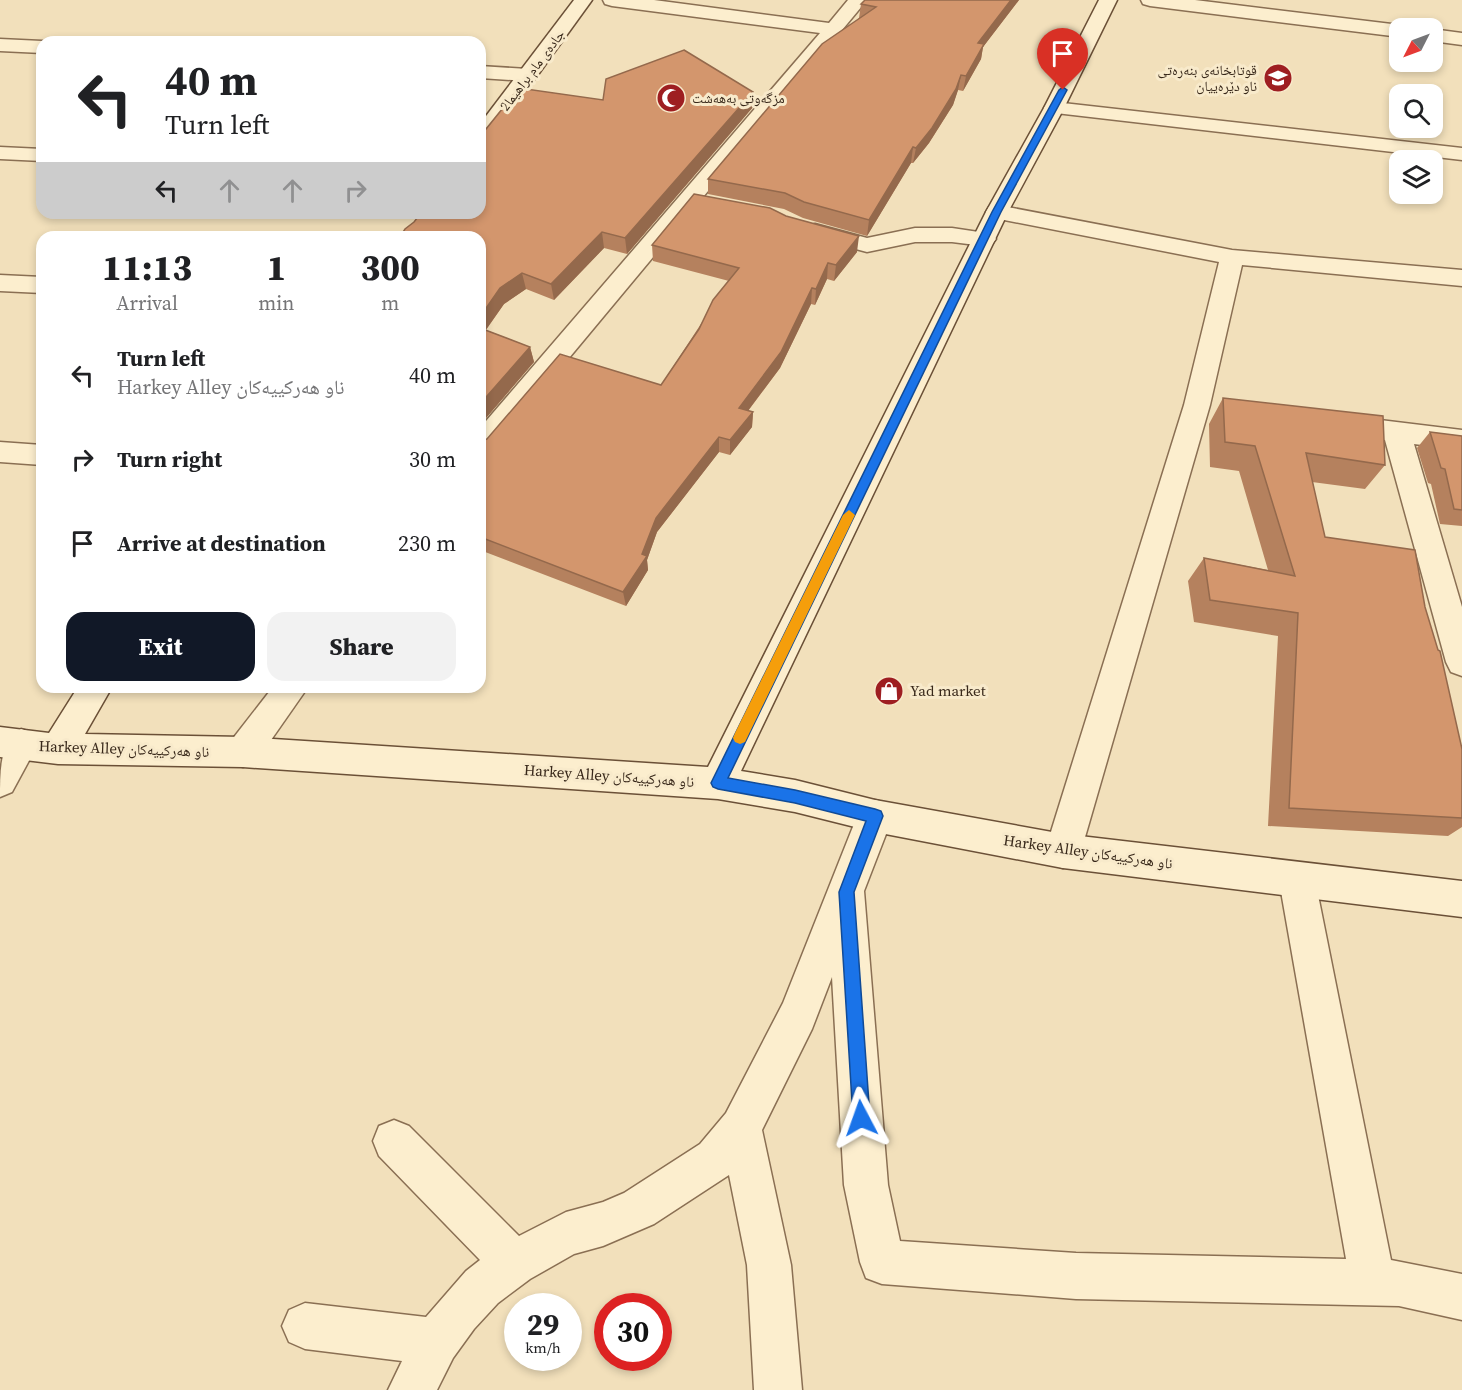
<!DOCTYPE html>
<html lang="en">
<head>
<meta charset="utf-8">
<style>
	body { margin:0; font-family:"Source Serif 4","Noto Naskh Arabic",serif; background:#f2f2f2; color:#202124; height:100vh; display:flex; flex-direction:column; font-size:22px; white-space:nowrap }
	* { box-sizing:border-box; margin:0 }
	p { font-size:20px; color:#757577 }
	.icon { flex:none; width:33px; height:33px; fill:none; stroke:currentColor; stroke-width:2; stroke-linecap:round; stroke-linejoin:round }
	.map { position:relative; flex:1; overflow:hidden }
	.details { position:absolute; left:36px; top:231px; width:450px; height:462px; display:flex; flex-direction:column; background:#fff; border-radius:18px; box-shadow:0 3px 9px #0003 }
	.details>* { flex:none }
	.hud { position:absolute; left:36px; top:36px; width:450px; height:183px; border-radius:18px; box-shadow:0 3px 9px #0003; background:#fff; color:#202124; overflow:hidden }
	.needle { width:39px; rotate:228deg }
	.buttons { position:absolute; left:1389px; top:18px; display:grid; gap:12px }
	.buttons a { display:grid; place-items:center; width:54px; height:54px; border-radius:12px; background:#fff; box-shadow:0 3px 9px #0003; font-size:30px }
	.speed { position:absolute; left:504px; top:1293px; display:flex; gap:12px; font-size:30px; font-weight:700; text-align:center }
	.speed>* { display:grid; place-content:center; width:78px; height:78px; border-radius:50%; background:#fff; box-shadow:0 3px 9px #0003; line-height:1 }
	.speed small { font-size:15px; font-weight:400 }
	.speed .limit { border:9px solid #d22; background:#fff; color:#111 }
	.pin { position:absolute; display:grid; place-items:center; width:51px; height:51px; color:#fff; margin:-62px -26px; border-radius:50% 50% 50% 0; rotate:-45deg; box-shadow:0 0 6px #0007 }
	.pin .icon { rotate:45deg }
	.me { position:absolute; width:66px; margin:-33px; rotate:356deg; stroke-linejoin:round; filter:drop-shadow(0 0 4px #0008) }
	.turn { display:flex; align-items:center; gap:21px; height:126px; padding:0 30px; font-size:27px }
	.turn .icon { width:78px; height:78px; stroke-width:2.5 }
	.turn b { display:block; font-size:42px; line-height:51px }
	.lanes { display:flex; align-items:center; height:57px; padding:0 30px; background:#0003; justify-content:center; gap:30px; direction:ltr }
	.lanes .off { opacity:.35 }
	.eta { display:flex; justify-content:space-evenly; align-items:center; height:102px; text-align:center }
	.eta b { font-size:36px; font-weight:800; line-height:42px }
	.action { display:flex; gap:12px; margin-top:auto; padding:12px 30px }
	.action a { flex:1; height:69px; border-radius:18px; background:#111827; color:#fff; font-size:24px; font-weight:800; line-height:69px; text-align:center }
	.action a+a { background:#f2f2f2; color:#202124 }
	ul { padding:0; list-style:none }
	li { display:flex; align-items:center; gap:18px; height:84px; padding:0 30px }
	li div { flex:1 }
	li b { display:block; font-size:22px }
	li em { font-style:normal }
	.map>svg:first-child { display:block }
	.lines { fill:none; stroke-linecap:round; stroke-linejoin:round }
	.street-casing { stroke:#8a6f53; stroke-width:3 }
	.secondary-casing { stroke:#6b5037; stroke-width:3 }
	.street { fill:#fceece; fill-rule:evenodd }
	.secondary { fill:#fceece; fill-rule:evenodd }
	.wall { fill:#b5815e }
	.shaded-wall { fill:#94694c }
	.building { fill:#d3966d; stroke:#94694c; stroke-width:1.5 }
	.route { fill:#1a73e8; stroke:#114b97; stroke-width:1.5 }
	.slow { fill:#f59e0b }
	.labels { text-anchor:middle; stroke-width:6; stroke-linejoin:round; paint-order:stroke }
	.far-street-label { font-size:14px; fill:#38281a; stroke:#f8eacb }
	.far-poi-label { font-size:14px; fill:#38281a; stroke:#f8eacb; text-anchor:end }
	.poi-label { font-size:15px; fill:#38281a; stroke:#f8eacb; text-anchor:start }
	.street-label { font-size:15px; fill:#38281a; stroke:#f8eacb }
</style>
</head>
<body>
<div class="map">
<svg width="1462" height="1390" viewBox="0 0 1462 1390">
	<rect width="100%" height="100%" fill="#f2e0bb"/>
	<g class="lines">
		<!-- street casing -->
		<g class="street-casing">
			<g id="street">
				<polygon points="603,0 654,0 829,23 848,0 867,0 490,453 480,456 480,428 820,33 612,6 605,4"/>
				<polygon points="1141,0 1195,0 1400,25 1408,28 1400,28 1400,37 1150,6 1143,4"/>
				<polygon points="1432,29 1462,33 1462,45 1432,41"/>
				<polygon points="0,39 42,41 45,42 42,42 42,53 0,51"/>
				<polygon points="480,66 528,69 535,71 538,75 535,79 528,81 480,78"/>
				<polygon points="1054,102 1462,148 1462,160 1047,112 1044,108 1047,104"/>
				<polygon points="0,147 42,149 42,161 0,159"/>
				<polygon points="997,205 1232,250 1462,270 1462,286 1242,265 1210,405 1081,851 1076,863 1063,868 1050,863 1045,851 1184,405 1219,262 989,217 986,212 989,207"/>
				<polygon points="815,224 867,238 915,228 952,228 992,234 996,239 992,244 984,246 952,242 915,242 867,252 807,236 803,231 807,226"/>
				<polygon points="0,275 42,277 42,293 0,291"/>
				<polygon points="1339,415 1462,430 1462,450 1414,444 1462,607 1462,676 1451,672 1446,662 1385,440 1329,432 1325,425 1329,418"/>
				<polygon points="0,442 42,445 42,465 0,462"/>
				<polygon points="273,687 308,687 255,763 243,767 231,763 226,752 231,741"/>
				<path d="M21 729 33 733 38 744 12 792 0 797C0 771 0 740 21 729Z"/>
				<polygon points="875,800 888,804 893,816 864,891 888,1185 900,1241 1076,1253 1346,1259 1279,880 1284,868 1297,862 1310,868 1315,880 1391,1260 1462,1274 1462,1320 1399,1306 1076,1299 882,1284 866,1278 860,1262 844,1185 832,977 812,1029 762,1130 791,1265 802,1390 754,1390 747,1265 729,1175 654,1224 603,1246 574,1254 530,1279 498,1303 474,1329 453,1358 437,1390 388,1390 402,1361 305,1349 289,1342 282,1326 289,1310 305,1303 426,1317 466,1271 480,1260 379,1156 373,1141 379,1126 394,1120 409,1126 519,1236 566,1212 603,1202 624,1193 700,1144 726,1113 783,1003 862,804"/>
			</g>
		</g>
		<!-- secondary casing -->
		<g class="secondary-casing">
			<g id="secondary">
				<polygon points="574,0 592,0 488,144 480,145 480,124"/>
				<polygon points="1099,0 1117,0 1064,108 1008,212 741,771 795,780 875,800 1063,834 1462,881 1462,917 1063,868 875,832 795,812 718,799 243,767 58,764 0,757 0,727 49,733 78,687 112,687 85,734 243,737 708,767 986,212 1044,108"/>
			</g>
		</g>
		<!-- street -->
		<use href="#street" class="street"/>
		<!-- secondary -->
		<use href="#secondary" class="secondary"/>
	</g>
	<!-- wall -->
	<g class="wall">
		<polygon points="1019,0 983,47 981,59 963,91 958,90 953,105 929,143 913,163 911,163 867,236 803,218 784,209 708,194 708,179 859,18 861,4"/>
		<polygon points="603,100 753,107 627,254 604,248 554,300 526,289 504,304 486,330 530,347 534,362 480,425 480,237"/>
		<polygon points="652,245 857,252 834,281 827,279 815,305 811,304 780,368 748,411 753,412 752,427 730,455 719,452 657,532 647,560 648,570 626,606 480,550 480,442 661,385 729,281 653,261"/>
		<polygon points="1223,398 1385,465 1365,489 1312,482 1325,537 1425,607 1462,749 1462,827 1448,836 1268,826 1278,636 1194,622 1188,581 1204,558 1268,570 1239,471 1210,467 1209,424"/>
		<polygon points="1430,432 1462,436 1462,526 1440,524 1431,484 1428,483 1417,448"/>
	</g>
	<!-- shaded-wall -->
	<g class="shaded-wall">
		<polygon points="1011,0 1019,0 983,47 981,59 963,91 966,76 978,43"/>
		<polygon points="961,75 958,90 953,105 929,143 913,163 916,148"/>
		<polygon points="753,92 753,107 627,254 625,238"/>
		<polygon points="913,147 911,163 867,236 869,220"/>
		<polygon points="602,232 604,248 554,300 551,284"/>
		<polygon points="859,236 857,252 834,281 836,265"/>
		<polygon points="828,263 827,279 815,305 816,289"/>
		<polygon points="522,273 526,289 504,304 480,338 480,317 500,288"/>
		<polygon points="812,288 811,304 780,368 738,424 739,408"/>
		<polygon points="530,347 534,362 480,425 480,404"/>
		<polygon points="753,412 752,427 730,455 730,440"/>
		<polygon points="719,437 719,452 657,532 647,560 648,570 626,606 623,592 642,554 656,518"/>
	</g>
	<!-- building -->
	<g class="building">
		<polygon points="865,0 1011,0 978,43 984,44 966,76 961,75 956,89 932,128 916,148 913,147 869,220 804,202 785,193 708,179 822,44 876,7 861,4"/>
		<polygon points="684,50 753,92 625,238 602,232 551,284 522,273 500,288 480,317 480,237 400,237 405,229 414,222 421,213 480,213 480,131 486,129 519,88 603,100 606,79"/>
		<polygon points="694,194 770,208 786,216 859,236 836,265 828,263 816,289 812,288 781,352 739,408 753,412 730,440 719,437 656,518 642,554 647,556 623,592 480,537 480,442 487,439 560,354 661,385 699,329 713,300 739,268 652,245"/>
		<polygon points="480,328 530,347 480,404"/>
		<polygon points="1223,398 1383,416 1385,465 1306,453 1325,537 1415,550 1425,607 1438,650 1440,651 1462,749 1462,818 1289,808 1298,613 1210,600 1204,558 1295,576 1255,446 1225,442"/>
		<polygon points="1430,432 1462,436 1462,510 1454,509 1445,469 1441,468"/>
	</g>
	<!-- route -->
	<polygon class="route" points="1063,87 1067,90 1001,212 728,778 795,790 875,809 881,811 883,816 854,892 870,1118 867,1124 861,1126 855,1124 853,1118 839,892 866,821 795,803 718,789 713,787 711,783 992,212 1059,90"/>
	<!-- slow -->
	<polygon class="slow" points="849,510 855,515 745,742 740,744 735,742 733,738 735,733 843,515"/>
	<!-- icons -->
	<defs>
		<g id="school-disc" transform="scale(1.5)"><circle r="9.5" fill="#9e1e21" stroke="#f8eacb"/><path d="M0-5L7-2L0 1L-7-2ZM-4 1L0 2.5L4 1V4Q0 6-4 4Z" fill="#fff"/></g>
		<g id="mosque-disc" transform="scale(1.5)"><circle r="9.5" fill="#9e1e21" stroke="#f8eacb"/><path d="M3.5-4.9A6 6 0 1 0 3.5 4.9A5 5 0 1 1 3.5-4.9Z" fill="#fff"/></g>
		<g id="shop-disc" transform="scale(1.5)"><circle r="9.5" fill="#9e1e21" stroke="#f8eacb"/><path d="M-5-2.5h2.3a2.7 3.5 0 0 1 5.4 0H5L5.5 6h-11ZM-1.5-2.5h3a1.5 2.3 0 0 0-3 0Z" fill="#fff"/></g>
	</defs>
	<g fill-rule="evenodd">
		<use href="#school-disc" x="1278" y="78"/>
		<use href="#mosque-disc" x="671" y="98"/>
		<use href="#shop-disc" x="889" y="691"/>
	</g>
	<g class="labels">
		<!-- far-street labels -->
		<g class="far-street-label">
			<text transform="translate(532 70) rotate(-53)" y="5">جادەی مام براهیما2</text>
		</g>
		<!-- far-poi labels -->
		<g class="far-poi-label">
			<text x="1257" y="75">قوتابخانەى بنەرەتى<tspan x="1257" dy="16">ناو دێرەييان</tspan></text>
			<text x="692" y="103" text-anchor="start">مزگەوتی بەهەشت</text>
		</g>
		<!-- poi labels -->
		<g class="poi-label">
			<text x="910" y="696">Yad market</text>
		</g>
		<!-- street labels -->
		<g class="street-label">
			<text transform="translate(124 749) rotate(2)" y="5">Harkey Alley ناو هەركييەكان</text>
			<text transform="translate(609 776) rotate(4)" y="5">Harkey Alley ناو هەركييەكان</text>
			<text transform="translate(1088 852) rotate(8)" y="5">Harkey Alley ناو هەركييەكان</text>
		</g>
	</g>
</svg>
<div class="buttons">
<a><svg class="needle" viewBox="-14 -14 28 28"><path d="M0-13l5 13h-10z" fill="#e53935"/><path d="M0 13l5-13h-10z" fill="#757577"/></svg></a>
<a><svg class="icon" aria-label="search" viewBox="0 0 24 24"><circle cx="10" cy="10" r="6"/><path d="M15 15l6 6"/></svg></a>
<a><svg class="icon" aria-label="layers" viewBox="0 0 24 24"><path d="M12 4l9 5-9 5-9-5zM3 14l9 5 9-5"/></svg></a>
</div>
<div class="speed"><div>29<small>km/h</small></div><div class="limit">30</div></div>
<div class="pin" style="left:1063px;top:90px;background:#d93025"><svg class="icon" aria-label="arrive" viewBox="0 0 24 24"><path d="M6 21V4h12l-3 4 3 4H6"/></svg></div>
<svg class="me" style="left:861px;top:1118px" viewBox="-20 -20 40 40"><path d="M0-17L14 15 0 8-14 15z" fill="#1a73e8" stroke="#fff" stroke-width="4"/></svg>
<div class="hud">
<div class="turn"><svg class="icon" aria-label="left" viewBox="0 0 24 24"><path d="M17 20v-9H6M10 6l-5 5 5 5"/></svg><div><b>40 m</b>Turn left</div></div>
<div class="lanes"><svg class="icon" aria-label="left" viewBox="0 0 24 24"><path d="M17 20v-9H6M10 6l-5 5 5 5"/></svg><svg class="icon off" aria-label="ahead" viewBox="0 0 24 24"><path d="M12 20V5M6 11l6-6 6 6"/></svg><svg class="icon off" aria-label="ahead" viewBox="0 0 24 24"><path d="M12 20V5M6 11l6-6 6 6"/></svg><svg class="icon off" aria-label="right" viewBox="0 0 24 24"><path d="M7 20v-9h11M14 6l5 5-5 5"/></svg></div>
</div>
<section class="details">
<div class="eta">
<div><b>11:13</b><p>Arrival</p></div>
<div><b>1</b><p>min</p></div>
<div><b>300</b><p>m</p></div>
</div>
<ul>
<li><svg class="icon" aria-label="left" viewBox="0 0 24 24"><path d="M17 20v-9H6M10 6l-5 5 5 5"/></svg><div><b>Turn left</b><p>Harkey Alley ناو هەركييەكان</p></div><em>40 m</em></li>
<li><svg class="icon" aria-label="right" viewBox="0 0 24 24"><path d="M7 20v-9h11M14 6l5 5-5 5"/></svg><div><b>Turn right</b></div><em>30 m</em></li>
<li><svg class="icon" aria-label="arrive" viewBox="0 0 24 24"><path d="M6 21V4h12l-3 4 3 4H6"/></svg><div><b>Arrive at destination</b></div><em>230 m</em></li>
</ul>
<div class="action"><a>Exit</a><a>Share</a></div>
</section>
</div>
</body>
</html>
